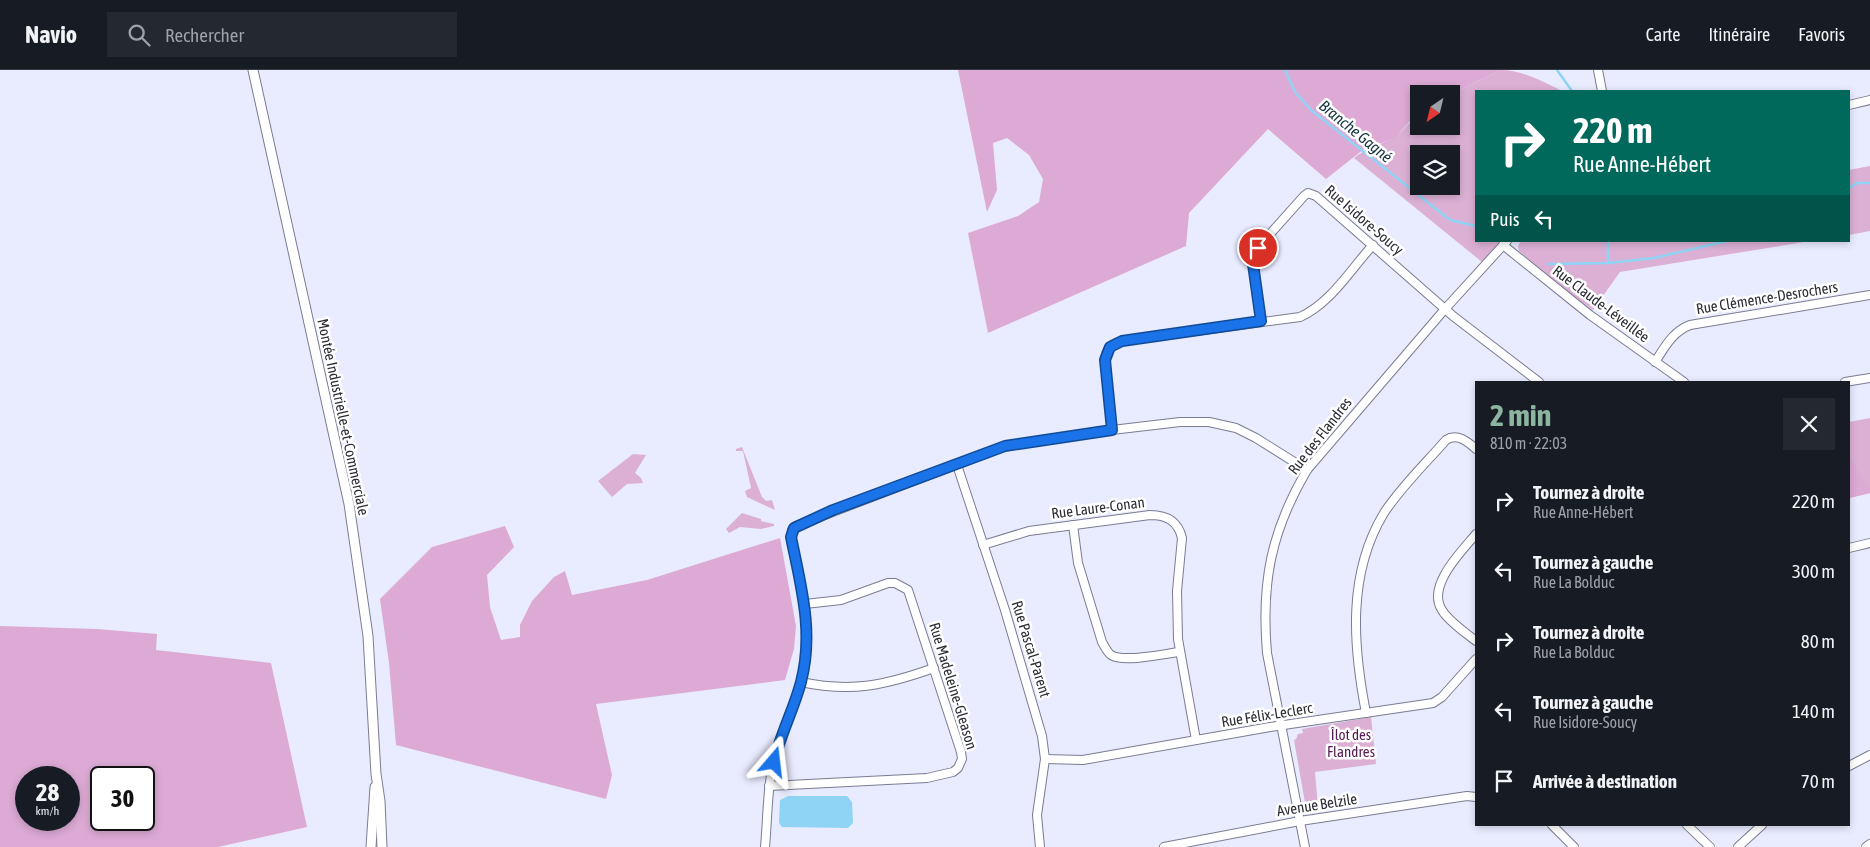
<!DOCTYPE html>
<html lang="fr">
<head>
<meta charset="utf-8">
<style>
	body { margin:0; font-family:"Asap Condensed",sans-serif; background:#242831; color:#f1f3f6; height:100vh; display:flex; flex-direction:column; font-size:19px; white-space:nowrap }
	* { box-sizing:border-box; margin:0 }
	p { font-size:16px; color:#9ea1a6 }
	.icon { flex:none; width:28px; height:28px; fill:none; stroke:currentColor; stroke-width:2; stroke-linecap:round; stroke-linejoin:round }
	.map { position:relative; flex:1; overflow:hidden }
	.drawer { position:absolute; left:1475px; top:311px; width:375px; height:445px; display:flex; flex-direction:column; background:#171b24; border-radius:0px; box-shadow:0 2px 8px #0003 }
	.drawer>* { flex:none }
	.banner { position:absolute; left:1475px; top:20px; width:375px; height:152px; border-radius:0px; box-shadow:0 2px 8px #0003; background:#00695c; color:#fff; overflow:hidden }
	.needle { width:32px; rotate:215deg }
	.fabs { position:absolute; left:1410px; top:15px; display:grid; gap:10px }
	.fabs a { display:grid; place-items:center; width:50px; height:50px; border-radius:0px; background:#171b24; box-shadow:0 2px 8px #0003; font-size:25px }
	.speed { position:absolute; left:15px; top:696px; display:flex; gap:10px; font-size:25px; font-weight:700; text-align:center }
	.speed>* { display:grid; place-content:center; width:65px; height:65px; border-radius:50%; background:#171b24; box-shadow:0 2px 8px #0003; line-height:1 }
	.speed small { font-size:12px; font-weight:400 }
	.speed .limit { border:2px solid #111; border-radius:8px; background:#fff; color:#111 }
	.pin { position:absolute; display:grid; place-items:center; width:42px; height:42px; color:#fff; margin:-21px; border:2px solid #fff; border-radius:50%; box-shadow:0 1px 5px #0007 }
	.me { position:absolute; width:55px; margin:-28px; rotate:17deg; stroke-linejoin:round; filter:drop-shadow(0 0 4px #0008) }
	.turn { display:flex; align-items:center; gap:18px; height:105px; padding:0 15px; font-size:22px }
	.turn .icon { width:65px; height:65px; stroke-width:2.5 }
	.turn b { display:block; font-size:35px; line-height:42px }
	.then { display:flex; align-items:center; height:48px; padding:0 15px; background:#0003; gap:10px; font-size:19px }
	.round { display:grid; place-items:center; flex:none; width:52px; height:52px; border-radius:0px; background:#242831 }
	.head { display:flex; align-items:center; justify-content:space-between; height:85px; padding:0 15px }
	h1 { font-size:30px; font-weight:700; line-height:38px; color:#8db4a0 }
	ul { padding:0; list-style:none }
	li { display:flex; align-items:center; gap:15px; height:70px; padding:0 15px }
	li div { flex:1 }
	li b { display:block; font-size:19px }
	li em { font-style:normal }
	header { display:flex; align-items:center; gap:30px; box-sizing:border-box; height:70px; padding:0 25px; background:#171b24; border-bottom:1px solid #363941 }
	header strong { font-size:24px }
	nav { display:flex; gap:28px; margin-inline-start:auto; font-size:18px }
	.search { width:350px; height:45px; background:#242831; display:flex; align-items:center; gap:12px; box-sizing:border-box; padding:0 18px; border-radius:0px; color:#9ea1a6; font-size:19px }
	.map>svg:first-child { display:block }
	.green { fill:#dcb0d5; fill-rule:evenodd }
	.forest { fill:#ddaad5; fill-rule:evenodd }
	.water { fill:#8fd4f5 }
	.lines { fill:none; stroke-linecap:round; stroke-linejoin:round }
	.stream { stroke:#8fd4f5; stroke-width:2.5 }
	.minor-casing { stroke:#7a7c92; stroke-width:10 }
	.major-casing { stroke:#7a7c92; stroke-width:11 }
	.minor { stroke:#fff; stroke-width:8 }
	.major { stroke:#fff; stroke-width:9 }
	.route-casing { stroke:#114b97; stroke-width:12 }
	.route { stroke:#1a73e8; stroke-width:9 }
	.labels { text-anchor:middle; stroke-width:5; stroke-linejoin:round; paint-order:stroke }
	.street-label { font-size:15px; fill:#2c2d36; stroke:#fff }
	.park-label { font-size:15px; fill:#561b51; stroke:#fff }
	.water-label { font-size:16px; font-style:italic; fill:#143442; stroke:#fff }
</style>
</head>
<body>
<header>
<strong>Navio</strong>
<div class="search"><svg class="icon" aria-label="search" viewBox="0 0 24 24"><circle cx="10" cy="10" r="6"/><path d="M15 15l6 6"/></svg>Rechercher</div>
<nav><a>Carte</a><a>Itinéraire</a><a>Favoris</a></nav>
</header>
<div class="map">
<svg width="1870" height="777" viewBox="0 0 1870 777">
	<rect width="100%" height="100%" fill="#e9ebff"/>
	<!-- green -->
	<g class="green">
		<path d="M1501 0C1522 0 1544 12 1562 21H1476V171H1501L1482 192 1354 88C1366 78 1379 75 1393 68 1402 63 1409 51 1419 45V56H1451V24ZM1419 84H1451V116H1419Z"/>
		<polygon points="1870,96 1870,161 1849,165 1849,100"/>
		<polygon points="1521,171 1810,171 1620,202 1593,240 1553,211 1519,181 1518,176"/>
		<polygon points="1870,348 1870,423 1849,428 1849,352"/>
		<polygon points="742,377 762,427 766,431 772,430 775,440 747,427 745,421 751,418 743,381 736,381 736,379"/>
		<polygon points="633,384 646,385 635,403 641,408 643,413 627,414 612,427 598,411"/>
		<polygon points="742,443 761,449 761,451 774,454 774,456 761,459 740,457 729,463 726,459"/>
		<path d="M1371 647 1376 694 1315 702 1318 737C1312 738 1309 738 1305 733L1294 670 1296 669 1298 664 1303 663 1302 659Z"/>
	</g>
	<!-- forest -->
	<g class="forest">
		<polygon points="958,0 1501,0 1451,24 1419,24 1419,45 1411,50 1395,68 1364,79 1326,109 1268,59 1189,143 1186,176 988,263 968,163 1018,146 1039,132 1043,109 1029,85 1007,68 993,73 997,120 987,142"/>
		<polygon points="1849,387 1870,419 1870,423 1849,428"/>
		<polygon points="505,456 514,477 487,505 490,537 501,570 520,567 520,555 532,531 554,507 565,501 572,525 647,510 780,468 796,556 794,579 785,610 596,634 612,705 606,729 396,675 389,593 380,529 432,477"/>
		<path d="M0 556 97 559 157 564 156 580 271 593 307 757 218 777H0ZM26 708H69V750H26ZM101 708H144V750H101Z"/>
	</g>
	<!-- water -->
	<polygon class="water" points="788,726 847,726 852,732 853,753 848,758 782,757 779,753 780,730"/>
	<g class="lines">
		<!-- stream -->
		<g class="stream">
			<polyline points="1285,0 1295,22 1311,40 1450,150 1476,156"/>
			<polyline points="1557,0 1572,21"/>
			<polyline points="1849,118 1857,113 1870,113"/>
			<polyline points="1608,193 1608,171"/>
			<polyline points="1548,194 1608,193 1654,188 1727,171"/>
		</g>
		<!-- minor casing -->
		<g class="minor-casing">
			<g id="minor">
				<polyline points="1598,0 1602,21"/>
				<polyline points="1849,35 1870,30"/>
				<polyline points="1503,175 1590,245 1684,312"/>
				<polyline points="1261,251 1253,194 1255,184 1261,174 1304,126 1308,123 1316,126 1453,246 1539,312"/>
				<path d="M1655 292C1665 277 1672 262 1690 255L1870 225"/>
				<polyline points="1845,312 1870,308"/>
				<path d="M1112 360 1105 290C1106 279 1112 273 1122 271L1300 247C1331 233 1350 200 1373 175"/>
				<polyline points="957,395 1005,540 1042,666 1045,689 1037,745 1040,777"/>
				<path d="M1073 455 1078 493 1102 572C1105 577 1107 582 1111 585 1123 593 1164 584 1179 582"/>
				<path d="M1476 464C1462 481 1426 516 1442 540 1448 551 1466 563 1476 571"/>
				<path d="M983 475 1029 461 1150 445C1167 445 1178 451 1182 468L1177 521 1178 569 1196 670"/>
				<polyline points="1849,478 1870,473"/>
				<path d="M801 612C852 623 886 615 934 598"/>
				<path d="M1366 643C1353 576 1347 504 1384 443 1401 417 1425 394 1446 370 1457 363 1467 371 1476 379"/>
				<polyline points="1045,689 1083,690 1270,657 1433,633 1442,627 1476,589"/>
				<polyline points="1849,696 1870,685"/>
				<polyline points="769,716 927,708 953,702 958,698 962,689 961,682 908,520 895,513 888,513 841,530 805,534"/>
				<polyline points="1552,755 1574,777"/>
				<polyline points="1687,755 1710,777"/>
				<path d="M765 777C768 744 767 711 777 679 786 648 802 620 806 588 810 546 799 508 791 467L792 460 796 456 1005 376 1112 360 1180 352H1209L1236 358 1256 368 1307 400"/>
				<polyline points="1164,777 1300,751 1467,726 1476,727"/>
				<path d="M1305 777 1267 583C1261 513 1271 461 1307 400L1445 239 1507 171"/>
				<polyline points="1738,777 1762,755"/>
				<polyline points="1866,777 1870,774"/>
			</g>
		</g>
		<!-- major casing -->
		<g class="major-casing">
			<g id="major">
				<polyline points="253,0 349,434 368,566 376,704 380,731 382,777"/>
				<polyline points="371,777 375,717"/>
			</g>
		</g>
		<!-- minor -->
		<use href="#minor" class="minor"/>
		<!-- major -->
		<use href="#major" class="major"/>
	</g>
	<g class="lines">
		<!-- route casing -->
		<g class="route-casing">
			<path id="route" d="M774 692C780 665 794 639 801 612 814 562 801 517 791 467L794 458 833 440 1005 376 1112 360 1105 290 1110 277 1122 271 1261 251 1253 194 1258 178"/>
		</g>
		<!-- route -->
		<use href="#route" class="route"/>
	</g>
	<g class="labels">
		<!-- street labels -->
		<g class="street-label">
			<text transform="translate(1364 150) rotate(41)" y="5">Rue Isidore-Soucy</text>
			<text transform="translate(1767 228) rotate(-9)" y="5">Rue Clémence-Desrochers</text>
			<text transform="translate(1601 234) rotate(37)" y="5">Rue Claude-Léveillée</text>
			<text transform="translate(343 347) rotate(78)" y="5">Montée Industrielle-et-Commerciale</text>
			<text transform="translate(1320 366) rotate(-52)" y="5">Rue des Flandres</text>
			<text transform="translate(1098 438) rotate(-7)" y="5">Rue Laure-Conan</text>
			<text transform="translate(1031 579) rotate(73)" y="5">Rue Pascal-Parent</text>
			<text transform="translate(953 616) rotate(73)" y="5">Rue Madeleine-Gleason</text>
			<text transform="translate(1267 645) rotate(-9)" y="5">Rue Félix-Leclerc</text>
			<text transform="translate(1317 735) rotate(-9)" y="5">Avenue Belzile</text>
		</g>
		<!-- park labels -->
		<g class="park-label">
			<text x="1351" y="670">Îlot des<tspan x="1351" dy="17">Flandres</tspan></text>
		</g>
		<!-- water labels -->
		<g class="water-label">
			<text transform="translate(1356 61) rotate(39)" y="6">Branche Gagné</text>
		</g>
	</g>
</svg>
<div class="fabs">
<a><svg class="needle" viewBox="-14 -14 28 28"><path d="M0-13l5 13h-10z" fill="#e53935"/><path d="M0 13l5-13h-10z" fill="#9ea1a6"/></svg></a>
<a><svg class="icon" aria-label="layers" viewBox="0 0 24 24"><path d="M12 4l9 5-9 5-9-5zM3 14l9 5 9-5"/></svg></a>
</div>
<div class="speed"><div>28<small>km/h</small></div><div class="limit">30</div></div>
<div class="pin" style="left:1258px;top:178px;background:#d93025"><svg class="icon" aria-label="arrive" viewBox="0 0 24 24"><path d="M6 21V4h12l-3 4 3 4H6"/></svg></div>
<svg class="me" style="left:774px;top:692px" viewBox="-20 -20 40 40"><path d="M0-17L14 15 0 8-14 15z" fill="#1a73e8" stroke="#fff" stroke-width="4"/></svg>
<div class="banner">
<div class="turn"><svg class="icon" aria-label="right" viewBox="0 0 24 24"><path d="M7 20v-9h11M14 6l5 5-5 5"/></svg><div><b>220 m</b>Rue Anne-Hébert</div></div>
<div class="then">Puis<svg class="icon" aria-label="left" viewBox="0 0 24 24"><path d="M17 20v-9H6M10 6l-5 5 5 5"/></svg></div>
</div>
<section class="drawer">
<div class="head"><div><h1>2 min</h1><p>810 m · 22:03</p></div><a class="round"><svg class="icon" aria-label="close" viewBox="0 0 24 24"><path d="M6 6l12 12M18 6L6 18"/></svg></a></div>
<ul>
<li><svg class="icon" aria-label="right" viewBox="0 0 24 24"><path d="M7 20v-9h11M14 6l5 5-5 5"/></svg><div><b>Tournez à droite</b><p>Rue Anne-Hébert</p></div><em>220 m</em></li>
<li><svg class="icon" aria-label="left" viewBox="0 0 24 24"><path d="M17 20v-9H6M10 6l-5 5 5 5"/></svg><div><b>Tournez à gauche</b><p>Rue La Bolduc</p></div><em>300 m</em></li>
<li><svg class="icon" aria-label="right" viewBox="0 0 24 24"><path d="M7 20v-9h11M14 6l5 5-5 5"/></svg><div><b>Tournez à droite</b><p>Rue La Bolduc</p></div><em>80 m</em></li>
<li><svg class="icon" aria-label="left" viewBox="0 0 24 24"><path d="M17 20v-9H6M10 6l-5 5 5 5"/></svg><div><b>Tournez à gauche</b><p>Rue Isidore-Soucy</p></div><em>140 m</em></li>
<li><svg class="icon" aria-label="arrive" viewBox="0 0 24 24"><path d="M6 21V4h12l-3 4 3 4H6"/></svg><div><b>Arrivée à destination</b></div><em>70 m</em></li>
</ul>
</section>
</div>
</body>
</html>
